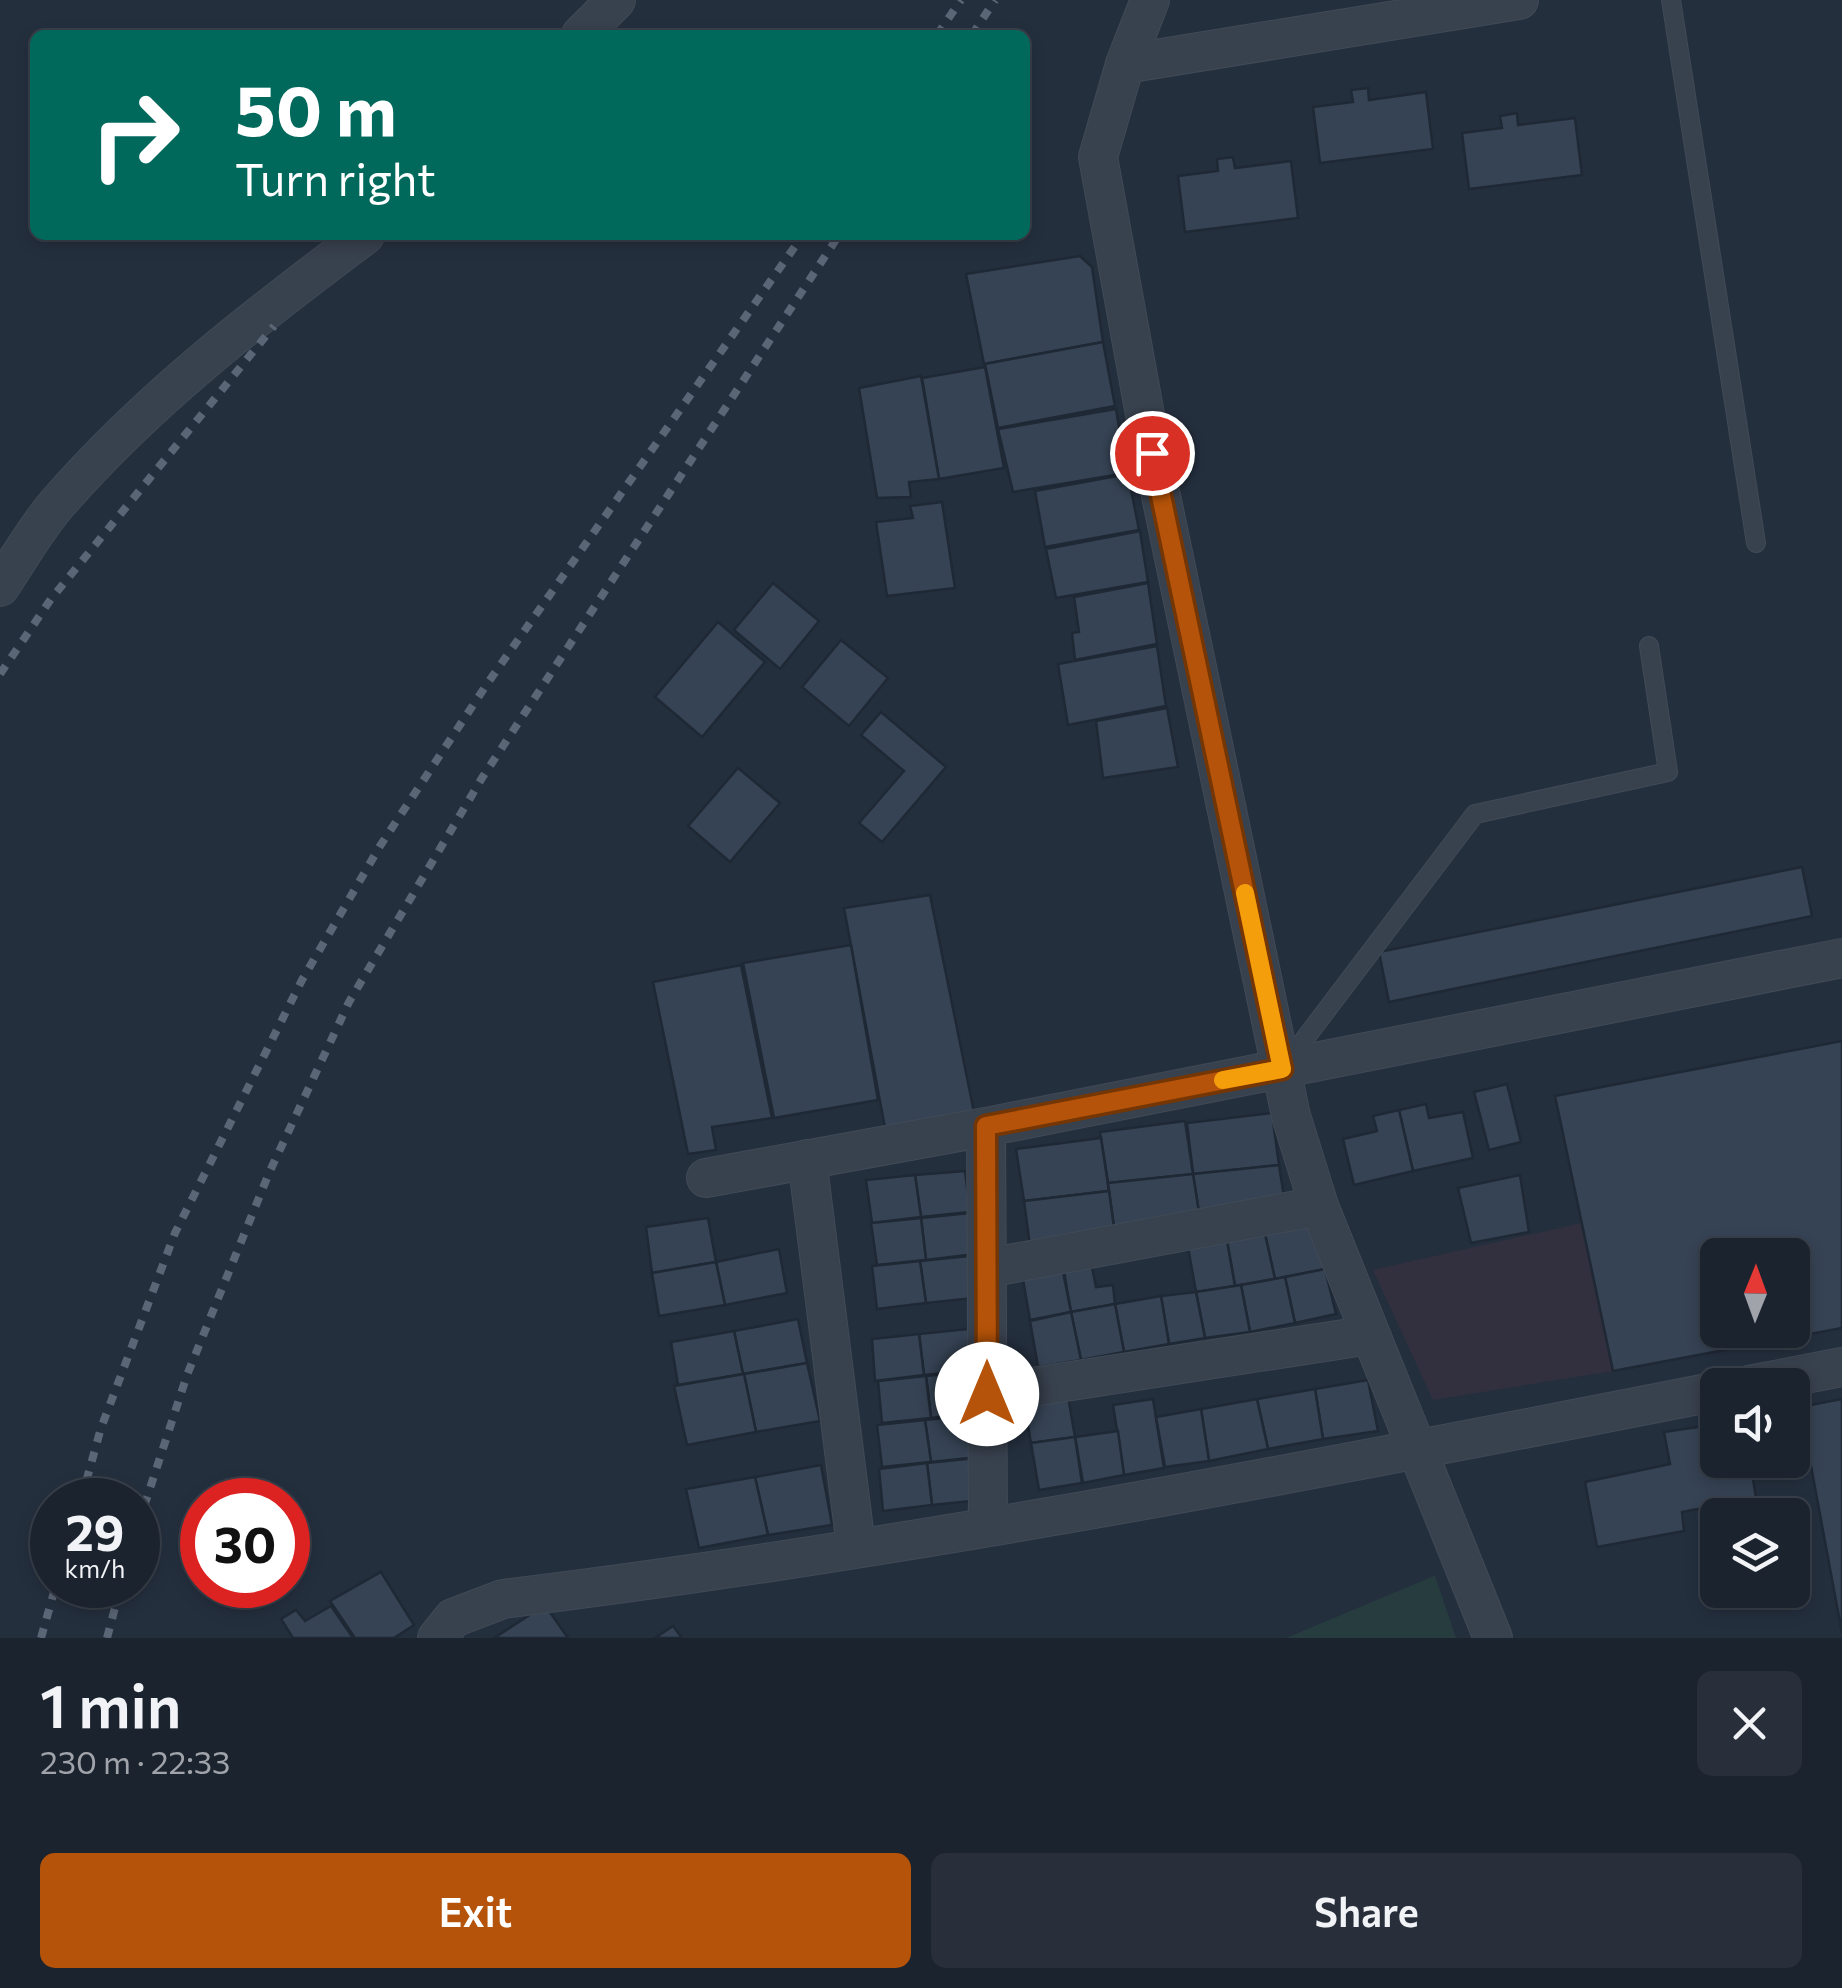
<!DOCTYPE html>
<html lang="en">
<head>
<meta charset="utf-8">
<style>
	body { margin:0; font-family:Commissioner,sans-serif; background:#282f3a; color:#f1f3f6; height:100vh; display:flex; flex-direction:column; font-size:38px; white-space:nowrap }
	* { box-sizing:border-box; margin:0 }
	p { font-size:32px; color:#a0a4aa }
	.icon { flex:none; width:55px; height:55px; fill:none; stroke:currentColor; stroke-width:2; stroke-linecap:round; stroke-linejoin:round }
	.map { position:relative; height:1638px; overflow:hidden }
	.panel { display:flex; flex-direction:column; background:#1b232e; flex:1 }
	.panel>* { flex:none }
	.banner { position:absolute; left:30px; top:30px; width:1000px; height:210px; border-radius:15px; box-shadow:0 5px 15px #0003,0 0 0 2px #39404a; background:#00695c; color:#fff; overflow:hidden }
	.needle { width:65px; rotate:1deg }
	.controls { position:absolute; left:1700px; top:1238px; display:grid; gap:20px }
	.controls a { display:grid; place-items:center; width:110px; height:110px; border-radius:15px; background:#1b232e; box-shadow:0 5px 15px #0003,0 0 0 2px #39404a; font-size:50px }
	.speed { position:absolute; left:30px; top:1478px; display:flex; gap:20px; font-size:50px; font-weight:700; text-align:center }
	.speed>* { display:grid; place-content:center; width:130px; height:130px; border-radius:50%; background:#1b232e; box-shadow:0 5px 15px #0003,0 0 0 2px #39404a; line-height:1 }
	.speed small { font-size:25px; font-weight:400 }
	.speed .limit { border:15px solid #d22; background:#fff; color:#111 }
	.pin { position:absolute; display:grid; place-items:center; width:85px; height:85px; color:#fff; margin:-42px; border:5px solid #fff; border-radius:50%; box-shadow:0 2px 10px #0007 }
	.me { position:absolute; width:110px; margin:-55px; rotate:0deg; stroke-linejoin:round; filter:drop-shadow(0 0 8px #0008) }
	.turn { display:flex; align-items:center; gap:35px; height:210px; padding:0 40px; font-size:45px }
	.turn .icon { width:130px; height:130px; stroke-width:2.5 }
	.turn b { display:block; font-size:70px; line-height:85px }
	.round { display:grid; place-items:center; flex:none; width:105px; height:105px; border-radius:15px; background:#282f3a }
	.summary { display:flex; align-items:center; justify-content:space-between; height:170px; padding:0 40px }
	h1 { font-size:60px; font-weight:600; line-height:75px }
	.cta { display:flex; gap:20px; margin-top:auto; padding:20px 40px }
	.cta a { flex:1; height:115px; border-radius:15px; background:#b45309; color:#fff; font-size:40px; font-weight:600; line-height:115px; text-align:center }
	.cta a+a { background:#282f3a; color:#f1f3f6 }
	.map>svg:first-child { display:block }
	.medical { fill:#32303f }
	.green { fill:#263c3f }
	.building { fill:#364354; stroke:#1f2835; stroke-width:2.5; fill-rule:evenodd }
	.lines { fill:none; stroke-linecap:round; stroke-linejoin:round }
	.service-casing { stroke:#414a57; stroke-width:20 }
	.minor-casing { stroke:#414a57; stroke-width:40 }
	.service { stroke:#38414e; stroke-width:18 }
	.minor { stroke:#38414e; stroke-width:38 }
	.rail { stroke:#5a6575; stroke-width:8; stroke-dasharray:10 10; stroke-linecap:butt }
	.route-casing { stroke:#753606; stroke-width:25 }
	.route { stroke:#b45309; stroke-width:18 }
	.slow { stroke:#f59e0b; stroke-width:18 }
</style>
</head>
<body>
<div class="map">
<svg width="1842" height="1638" viewBox="0 0 1842 1638">
	<rect width="100%" height="100%" fill="#242f3e"/>
	<!-- medical -->
	<polygon class="medical" points="1582,1223 1613,1371 1433,1400 1373,1270"/>
	<!-- green -->
	<polygon class="green" points="1435,1576 1456,1638 1286,1638 1434,1576"/>
	<!-- building -->
	<g class="building">
		<polygon points="1368,88 1369,100 1426,92 1433,149 1320,163 1313,107 1353,102 1351,90"/>
		<polygon points="1517,113 1518,125 1575,118 1582,175 1469,189 1462,133 1502,128 1500,116"/>
		<polygon points="1233,157 1235,168 1291,161 1298,218 1185,232 1178,176 1218,171 1217,159"/>
		<polygon points="1080,256 1092,267 1103,342 984,364 966,274"/>
		<polygon points="1103,342 1115,406 998,428 985,364"/>
		<polygon points="985,367 1004,468 939,479 922,378"/>
		<polygon points="921,376 939,479 909,482 911,497 877,498 859,388"/>
		<polygon points="1116,409 1127,473 1013,492 998,429"/>
		<polygon points="1128,474 1139,530 1045,547 1035,491"/>
		<polygon points="942,502 955,588 887,596 876,522 913,518 910,506"/>
		<polygon points="1140,531 1148,582 1056,598 1046,549"/>
		<polygon points="773,583 819,621 780,669 734,630"/>
		<polygon points="1148,583 1157,644 1075,660 1072,633 1079,632 1074,597"/>
		<polygon points="718,622 765,662 702,737 655,697"/>
		<polygon points="841,640 888,678 849,726 802,687"/>
		<polygon points="1157,646 1166,706 1068,725 1058,664"/>
		<polygon points="1167,708 1178,767 1103,778 1096,721"/>
		<polygon points="881,712 946,767 882,842 859,823 904,771 861,735"/>
		<polygon points="738,768 780,803 730,862 688,826"/>
		<polygon points="1802,867 1812,916 1389,1002 1379,952"/>
		<polygon points="930,895 974,1112 885,1128 844,908"/>
		<polygon points="851,945 878,1100 774,1118 743,963"/>
		<polygon points="741,965 772,1118 712,1127 716,1150 688,1154 653,982"/>
		<path d="M1842 1041V1328L1613 1371 1555 1096ZM1718 1255H1792V1330H1718Z"/>
		<polygon points="1507,1084 1521,1142 1489,1150 1474,1092"/>
		<polygon points="1426,1104 1429,1118 1463,1112 1473,1158 1413,1171 1399,1110"/>
		<polygon points="1399,1110 1413,1171 1354,1185 1343,1139 1377,1131 1373,1116"/>
		<polygon points="1272,1113 1279,1165 1193,1174 1187,1123"/>
		<polygon points="1185,1121 1193,1174 1108,1183 1100,1132"/>
		<polygon points="1101,1138 1109,1191 1024,1201 1016,1149"/>
		<polygon points="1279,1165 1285,1203 1200,1219 1193,1174"/>
		<polygon points="965,1171 970,1212 921,1217 915,1175"/>
		<polygon points="1193,1174 1200,1219 1115,1235 1108,1183"/>
		<polygon points="915,1175 921,1217 872,1223 866,1180"/>
		<polygon points="1520,1175 1529,1232 1471,1243 1458,1188"/>
		<polygon points="1109,1191 1115,1235 1030,1246 1024,1201"/>
		<polygon points="970,1213 975,1254 926,1260 921,1218"/>
		<polygon points="708,1218 716,1262 652,1273 646,1227"/>
		<polygon points="921,1218 926,1260 877,1265 871,1223"/>
		<polygon points="1314,1225 1325,1269 1275,1279 1265,1234"/>
		<polygon points="1265,1234 1275,1279 1235,1286 1227,1241"/>
		<polygon points="1227,1241 1235,1286 1196,1292 1188,1247"/>
		<polygon points="779,1249 787,1293 725,1305 716,1262"/>
		<polygon points="969,1256 974,1298 926,1303 920,1261"/>
		<polygon points="920,1261 926,1303 877,1309 872,1266"/>
		<polygon points="716,1262 725,1305 659,1316 652,1273"/>
		<polygon points="1091,1262 1096,1287 1113,1285 1115,1304 1071,1312 1063,1266"/>
		<polygon points="1062,1267 1071,1312 1030,1320 1022,1274"/>
		<polygon points="1325,1269 1336,1314 1295,1323 1285,1277"/>
		<polygon points="1285,1277 1295,1323 1250,1332 1241,1285"/>
		<polygon points="1241,1285 1250,1332 1205,1338 1196,1292"/>
		<polygon points="1196,1292 1205,1338 1169,1344 1161,1296"/>
		<polygon points="1161,1296 1169,1344 1124,1352 1115,1304"/>
		<polygon points="1115,1304 1124,1352 1081,1360 1071,1312"/>
		<polygon points="1071,1312 1081,1360 1038,1367 1030,1321"/>
		<polygon points="798,1319 807,1363 743,1374 734,1331"/>
		<polygon points="968,1329 973,1370 924,1375 919,1334"/>
		<polygon points="734,1331 743,1374 678,1385 671,1342"/>
		<polygon points="919,1334 924,1375 875,1381 872,1339"/>
		<polygon points="807,1363 820,1421 756,1432 744,1374"/>
		<polygon points="975,1371 980,1412 931,1418 926,1376"/>
		<polygon points="744,1374 756,1432 687,1445 674,1386"/>
		<polygon points="926,1376 931,1418 882,1423 878,1381"/>
		<polygon points="1368,1380 1378,1431 1323,1439 1315,1389"/>
		<polygon points="1315,1389 1323,1439 1268,1449 1257,1399"/>
		<polygon points="1067,1390 1075,1437 1031,1443 1023,1397"/>
		<polygon points="1153,1399 1164,1468 1124,1475 1113,1405"/>
		<polygon points="1257,1399 1268,1449 1209,1461 1201,1409"/>
		<polygon points="1842,1399 1842,1633 1800,1407"/>
		<polygon points="1201,1409 1209,1461 1165,1467 1156,1417"/>
		<polygon points="974,1415 979,1457 931,1462 925,1420"/>
		<polygon points="925,1420 931,1462 882,1467 877,1425"/>
		<polygon points="1718,1424 1718,1460 1750,1460 1756,1498 1682,1512 1684,1531 1597,1547 1585,1482 1670,1464 1664,1432"/>
		<polygon points="1118,1431 1124,1475 1083,1483 1075,1437"/>
		<polygon points="1075,1437 1082,1483 1039,1490 1031,1443"/>
		<polygon points="976,1458 981,1500 932,1505 927,1463"/>
		<polygon points="927,1463 932,1505 883,1511 879,1469"/>
		<polygon points="821,1465 832,1525 768,1535 755,1477"/>
		<polygon points="755,1477 768,1535 699,1548 686,1489"/>
		<polygon points="381,1572 414,1625 394,1638 355,1638 330,1601"/>
		<polygon points="545,1605 568,1638 494,1638"/>
		<polygon points="331,1606 353,1638 293,1638 281,1619 296,1610 305,1621"/>
		<polygon points="673,1626 682,1638 655,1638"/>
	</g>
	<g class="lines">
		<!-- service casing -->
		<g class="service-casing">
			<g id="service">
				<polyline points="1671,0 1756,543"/>
				<polyline points="1285,1065 1475,814 1668,772 1649,646"/>
			</g>
		</g>
		<!-- minor casing -->
		<g class="minor-casing">
			<g id="minor">
				<polyline points="581,35 616,0"/>
				<polyline points="1125,64 1150,0"/>
				<path d="M0 587C18 560 35 530 56 505 147 400 254 318 365 235"/>
				<polyline points="807,1159 856,1546"/>
				<polyline points="706,1178 986,1127"/>
				<polyline points="988,1268 1319,1206"/>
				<polyline points="1749,1385 1842,1367"/>
				<polyline points="987,1394 1370,1335"/>
				<polyline points="988,1525 986,1127 1842,958"/>
				<path d="M437 1638 453 1618 503 1599C910 1549 1315 1470 1718 1391"/>
				<polyline points="1493,1638 1319,1206 1291,1116 1152,453 1098,157 1125,64 1519,0"/>
			</g>
		</g>
		<!-- service -->
		<use href="#service" class="service"/>
		<!-- minor -->
		<use href="#minor" class="minor"/>
		<!-- rail -->
		<g class="rail">
			<polyline points="937,35 961,0"/>
			<polyline points="972,35 995,0"/>
			<polyline points="0,674 51,599 274,326"/>
			<polyline points="81,1500 101,1428 175,1233 302,980 380,846 487,684 803,235"/>
			<polyline points="138,1525 187,1375 269,1173 349,1002 482,778 839,235"/>
			<polyline points="41,1638 56,1585"/>
			<polyline points="107,1638 121,1585"/>
		</g>
	</g>
	<g class="lines">
		<!-- route casing -->
		<g class="route-casing">
			<polyline id="route" points="987,1394 986,1126 1282,1069 1152,453"/>
		</g>
		<!-- route -->
		<use href="#route" class="route"/>
		<!-- slow -->
		<polyline class="slow" points="1223,1080 1282,1069 1245,893"/>
	</g>
</svg>
<div class="controls">
<a><svg class="needle" viewBox="-14 -14 28 28"><path d="M0-13l5 13h-10z" fill="#e53935"/><path d="M0 13l5-13h-10z" fill="#a0a4aa"/></svg></a>
<a><svg class="icon" aria-label="sound" viewBox="0 0 24 24"><path d="M4 9h4l5-4v14l-5-4H4zM17 9q2 3 0 6"/></svg></a>
<a><svg class="icon" aria-label="layers" viewBox="0 0 24 24"><path d="M12 4l9 5-9 5-9-5zM3 14l9 5 9-5"/></svg></a>
</div>
<div class="speed"><div>29<small>km/h</small></div><div class="limit">30</div></div>
<div class="pin" style="left:1152px;top:453px;background:#d93025"><svg class="icon" aria-label="arrive" viewBox="0 0 24 24"><path d="M6 21V4h12l-3 4 3 4H6"/></svg></div>
<svg class="me" style="left:987px;top:1394px" viewBox="-20 -20 40 40"><circle r="19" fill="#fff"/><path d="M0-13L10 11 0 6-10 11z" fill="#b45309"/></svg>
<div class="banner">
<div class="turn"><svg class="icon" aria-label="right" viewBox="0 0 24 24"><path d="M7 20v-9h11M14 6l5 5-5 5"/></svg><div><b>50 m</b>Turn right</div></div>
</div>
</div>
<section class="panel">
<div class="summary"><div><h1>1 min</h1><p>230 m · 22:33</p></div><a class="round"><svg class="icon" aria-label="close" viewBox="0 0 24 24"><path d="M6 6l12 12M18 6L6 18"/></svg></a></div>
<div class="cta"><a>Exit</a><a>Share</a></div>
</section>
</body>
</html>
